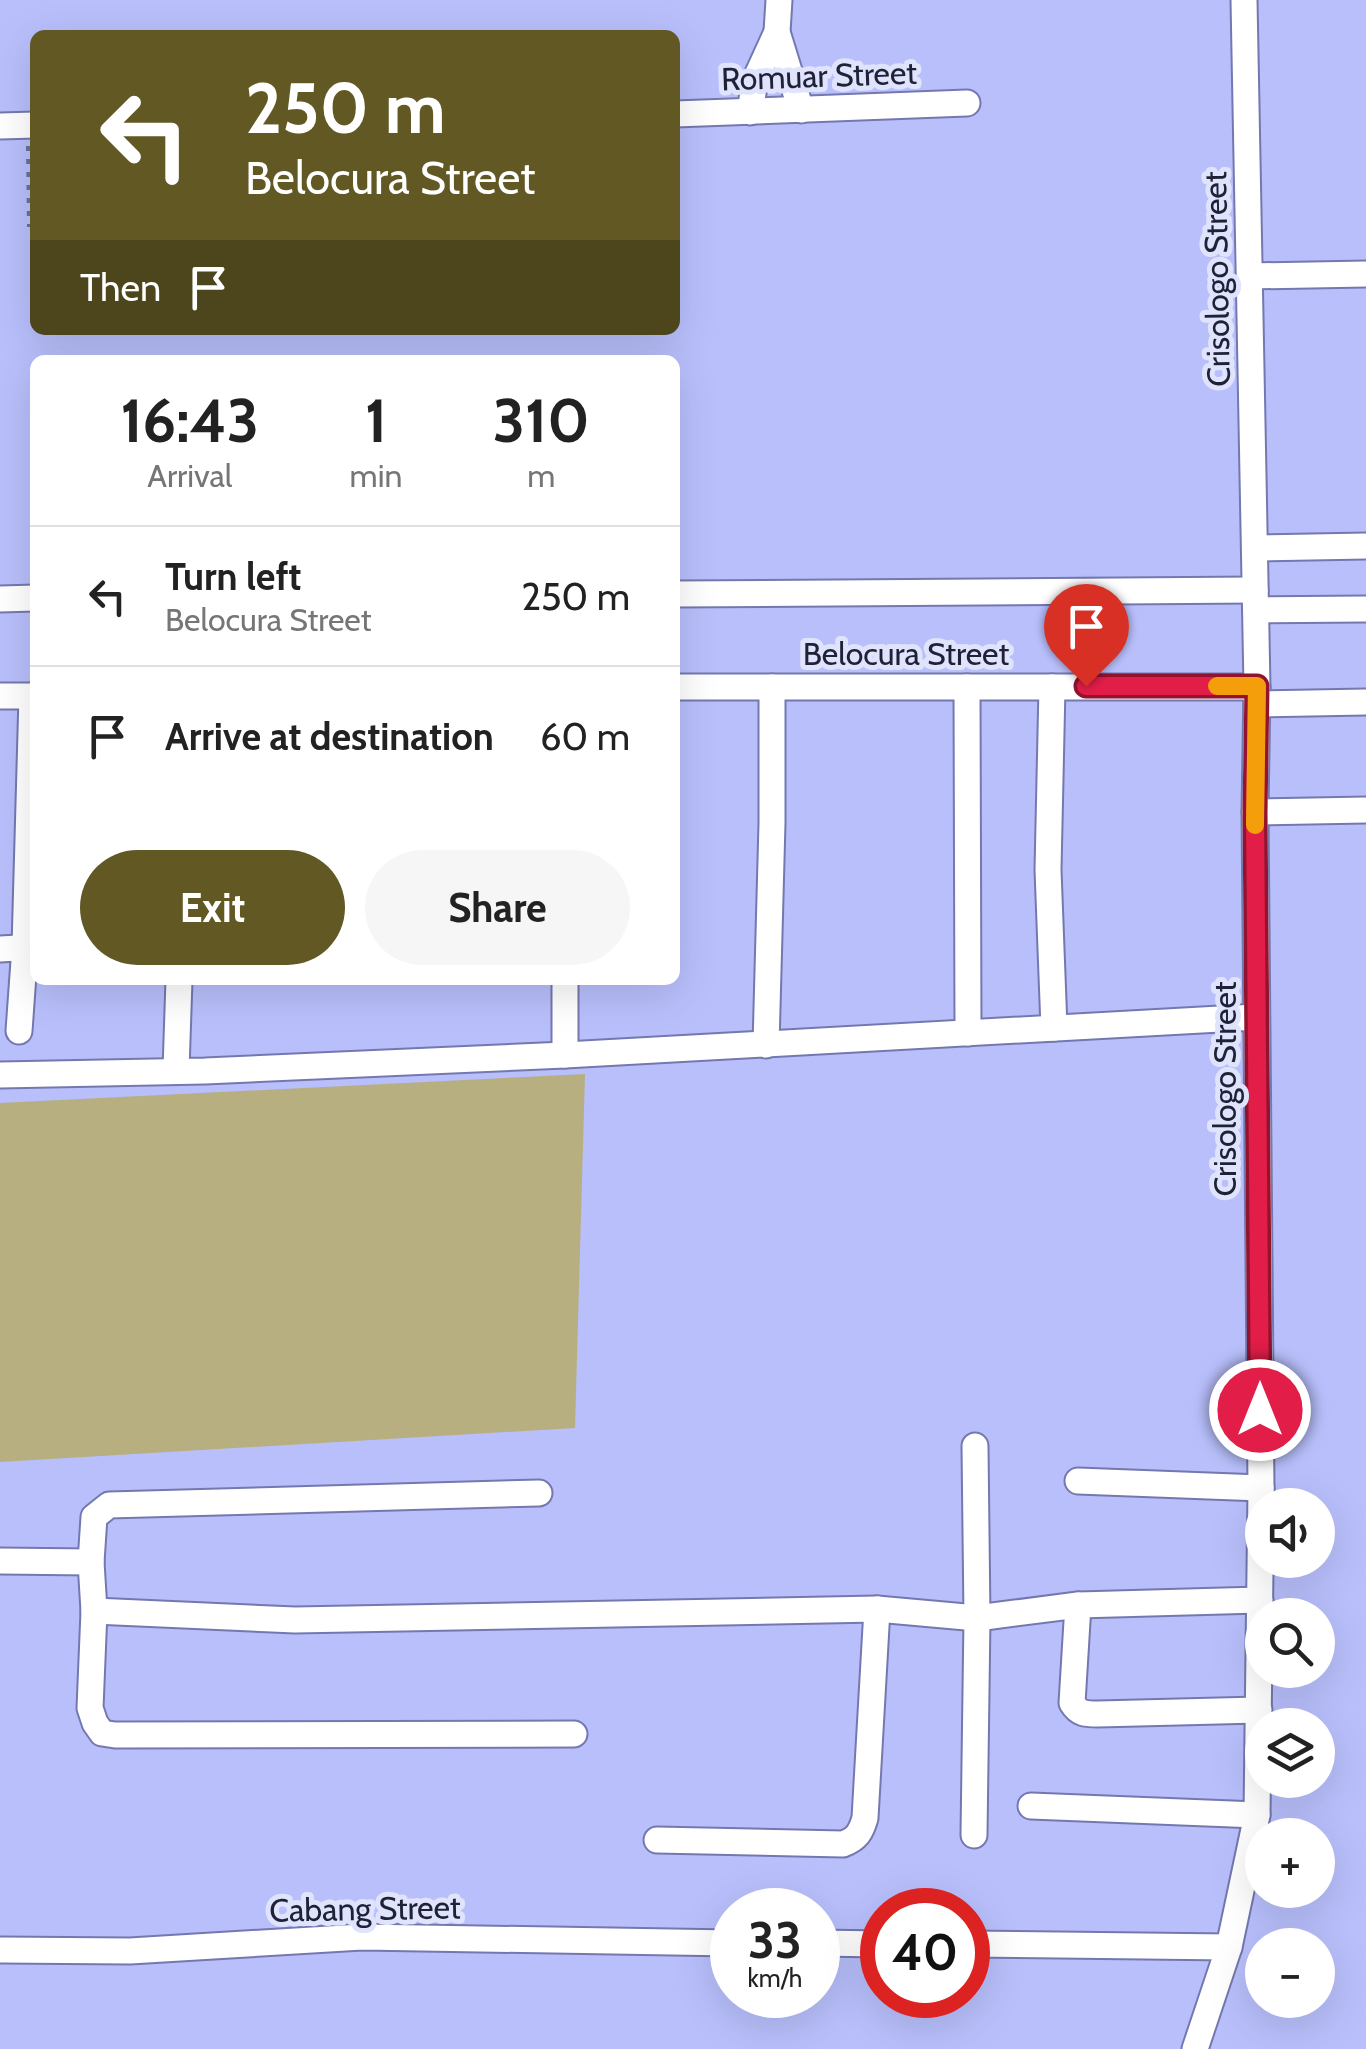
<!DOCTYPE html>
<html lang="en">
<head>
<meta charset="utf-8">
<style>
	body { margin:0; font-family:Cabin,sans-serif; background:#f6f6f6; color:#222; height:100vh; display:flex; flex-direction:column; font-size:38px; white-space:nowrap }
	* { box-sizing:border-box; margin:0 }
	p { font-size:32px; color:#767676 }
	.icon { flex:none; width:55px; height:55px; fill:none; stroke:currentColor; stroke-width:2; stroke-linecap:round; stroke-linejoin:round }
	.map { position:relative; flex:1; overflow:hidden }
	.sheet { position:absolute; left:30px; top:355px; width:650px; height:630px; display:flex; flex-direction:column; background:#fff; border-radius:15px; box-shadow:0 10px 40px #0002 }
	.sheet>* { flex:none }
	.guide { position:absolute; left:30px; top:30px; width:650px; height:305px; border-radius:15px; box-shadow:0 10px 40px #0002; background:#615824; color:#fff; overflow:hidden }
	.buttons { position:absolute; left:1245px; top:1488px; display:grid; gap:20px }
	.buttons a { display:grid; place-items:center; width:90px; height:90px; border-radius:50%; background:#fff; box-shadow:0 10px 40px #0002; font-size:50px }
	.speed { position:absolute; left:710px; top:1888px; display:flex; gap:20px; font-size:50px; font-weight:700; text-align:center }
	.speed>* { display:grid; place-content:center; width:130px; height:130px; border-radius:50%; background:#fff; box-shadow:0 10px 40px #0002; line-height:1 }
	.speed small { font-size:25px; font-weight:400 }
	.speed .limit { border:15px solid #d22; background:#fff; color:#111 }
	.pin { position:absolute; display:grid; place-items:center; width:85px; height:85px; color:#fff; margin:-102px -42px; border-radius:50% 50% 50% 0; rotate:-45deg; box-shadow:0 0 10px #0007 }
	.pin .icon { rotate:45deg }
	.me { position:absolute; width:110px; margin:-55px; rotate:0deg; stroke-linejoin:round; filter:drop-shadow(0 0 8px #0008) }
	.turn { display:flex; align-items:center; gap:35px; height:210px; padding:0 50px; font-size:45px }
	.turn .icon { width:130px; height:130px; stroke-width:2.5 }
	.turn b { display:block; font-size:70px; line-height:85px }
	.then { display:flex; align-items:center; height:95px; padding:0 50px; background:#0003; gap:20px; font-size:38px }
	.eta { display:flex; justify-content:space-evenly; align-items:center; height:170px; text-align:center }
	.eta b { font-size:60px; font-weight:700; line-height:70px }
	.cta { display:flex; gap:20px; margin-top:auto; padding:20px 50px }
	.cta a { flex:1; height:115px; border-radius:60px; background:#615824; color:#fff; font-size:40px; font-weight:700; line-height:115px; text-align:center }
	.cta a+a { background:#f6f6f6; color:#222 }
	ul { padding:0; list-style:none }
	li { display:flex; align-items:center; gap:30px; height:140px; padding:0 50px; border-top:2px solid #e0e0e0 }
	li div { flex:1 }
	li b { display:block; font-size:38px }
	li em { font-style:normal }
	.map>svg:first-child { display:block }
	.grass { fill:#b7af80 }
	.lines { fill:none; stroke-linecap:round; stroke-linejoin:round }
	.minor-casing { stroke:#7378af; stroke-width:29 }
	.path { stroke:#6c7099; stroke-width:4; stroke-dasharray:5 8; stroke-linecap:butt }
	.minor { stroke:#fff; stroke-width:25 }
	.route-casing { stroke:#92132f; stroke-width:25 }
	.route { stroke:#e11d48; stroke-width:18 }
	.slow { stroke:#f59e0b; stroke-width:18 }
	.labels { text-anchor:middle; stroke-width:10; stroke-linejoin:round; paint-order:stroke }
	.street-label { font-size:32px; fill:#1f2137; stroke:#dfe3fc }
</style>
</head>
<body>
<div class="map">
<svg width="1366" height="2049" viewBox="0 0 1366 2049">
	<rect width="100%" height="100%" fill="#b8bffb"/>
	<!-- grass -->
	<polygon class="grass" points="585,1074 575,1428 0,1462 0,1103"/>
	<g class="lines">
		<!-- minor casing -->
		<g class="minor-casing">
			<g id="minor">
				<polyline points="779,0 777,32 801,110"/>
				<polyline points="750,112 755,80 777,32"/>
				<polyline points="675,114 967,103"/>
				<polyline points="0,126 35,125"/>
				<polyline points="1250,276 1366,274"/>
				<polyline points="1255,548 1366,546"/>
				<polyline points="675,594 1255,590"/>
				<polyline points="0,599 35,598"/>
				<polyline points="1256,610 1366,609"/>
				<polyline points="675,687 1257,687"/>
				<polyline points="967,687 968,1033"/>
				<polyline points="1052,687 1048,870 1054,1028"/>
				<polyline points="0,696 35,696"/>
				<polyline points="1257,704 1366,702"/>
				<polyline points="1255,812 1366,810"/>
				<polyline points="0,949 35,947"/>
				<polyline points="19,1031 25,947 32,696"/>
				<polyline points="766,1045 772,823 772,687"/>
				<polyline points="565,1055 565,980"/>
				<polyline points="176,1070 179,980"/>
				<polyline points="0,1075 205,1071 565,1055 1256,1017"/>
				<polyline points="1078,1481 1261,1488"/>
				<polyline points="539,1493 109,1505 94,1517 91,1562 94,1611 90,1708 95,1723 102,1733 115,1735 574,1734"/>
				<polyline points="0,1561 91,1562"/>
				<path d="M1078 1605 1072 1703C1079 1714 1085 1714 1098 1714L1259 1710"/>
				<polyline points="94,1611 295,1620 877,1609 977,1618 1078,1605 1260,1600"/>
				<polyline points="1031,1806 1257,1815"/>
				<polyline points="974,1835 977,1618 975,1446"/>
				<path d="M657 1840 843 1844C857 1839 861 1832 865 1818L877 1609"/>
				<polyline points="818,1943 882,1944"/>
				<polyline points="968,1944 1229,1947"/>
				<polyline points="0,1950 130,1951 362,1937 732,1943"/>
				<polyline points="1195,2049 1229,1947 1257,1815 1261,1488 1255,812 1257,687 1244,0"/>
			</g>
		</g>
		<!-- path -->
		<polyline class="path" points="28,146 29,227"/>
		<!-- minor -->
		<use href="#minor" class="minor"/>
	</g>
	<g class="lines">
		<!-- route casing -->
		<g class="route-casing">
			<polyline id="route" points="1086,686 1257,686 1255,812 1260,1410"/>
		</g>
		<!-- route -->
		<use href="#route" class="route"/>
		<!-- slow -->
		<polyline class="slow" points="1217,686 1257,686 1255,825"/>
	</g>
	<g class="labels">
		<!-- street labels -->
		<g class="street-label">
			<text transform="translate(819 76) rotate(-2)" y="11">Romuar Street</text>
			<text transform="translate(1217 279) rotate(-91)" y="11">Crisologo Street</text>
			<text x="906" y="665">Belocura Street</text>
			<text transform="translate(1225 1089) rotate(-90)" y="11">Crisologo Street</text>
			<text transform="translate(365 1909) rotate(-1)" y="11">Cabang Street</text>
		</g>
	</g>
</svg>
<div class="buttons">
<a><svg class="icon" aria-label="sound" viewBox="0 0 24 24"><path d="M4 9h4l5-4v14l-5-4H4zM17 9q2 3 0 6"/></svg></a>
<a><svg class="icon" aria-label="search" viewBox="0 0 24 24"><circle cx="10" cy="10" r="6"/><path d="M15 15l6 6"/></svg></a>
<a><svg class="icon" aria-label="layers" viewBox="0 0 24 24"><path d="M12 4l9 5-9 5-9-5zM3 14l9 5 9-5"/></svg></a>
<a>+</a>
<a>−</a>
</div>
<div class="speed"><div>33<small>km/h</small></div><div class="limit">40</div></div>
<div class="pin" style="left:1086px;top:686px;background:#d93025"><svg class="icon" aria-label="arrive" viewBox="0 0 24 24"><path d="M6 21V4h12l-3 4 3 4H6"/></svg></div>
<svg class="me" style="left:1260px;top:1410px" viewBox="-20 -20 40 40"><circle r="17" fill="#e11d48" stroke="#fff" stroke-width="3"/><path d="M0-11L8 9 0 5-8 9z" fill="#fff"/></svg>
<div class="guide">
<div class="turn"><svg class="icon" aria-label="left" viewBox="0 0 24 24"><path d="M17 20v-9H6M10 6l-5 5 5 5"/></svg><div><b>250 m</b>Belocura Street</div></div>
<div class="then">Then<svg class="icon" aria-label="arrive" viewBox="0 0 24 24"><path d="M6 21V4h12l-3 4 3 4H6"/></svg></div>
</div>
<section class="sheet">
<div class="eta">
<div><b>16:43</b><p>Arrival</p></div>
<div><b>1</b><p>min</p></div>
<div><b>310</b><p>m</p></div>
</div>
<ul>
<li><svg class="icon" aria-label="left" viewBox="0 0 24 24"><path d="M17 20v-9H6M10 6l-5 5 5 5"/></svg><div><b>Turn left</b><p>Belocura Street</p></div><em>250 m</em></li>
<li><svg class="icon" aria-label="arrive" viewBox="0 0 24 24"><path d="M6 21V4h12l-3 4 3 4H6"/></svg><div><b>Arrive at destination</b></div><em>60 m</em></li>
</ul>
<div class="cta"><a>Exit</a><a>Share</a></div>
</section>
</div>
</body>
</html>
